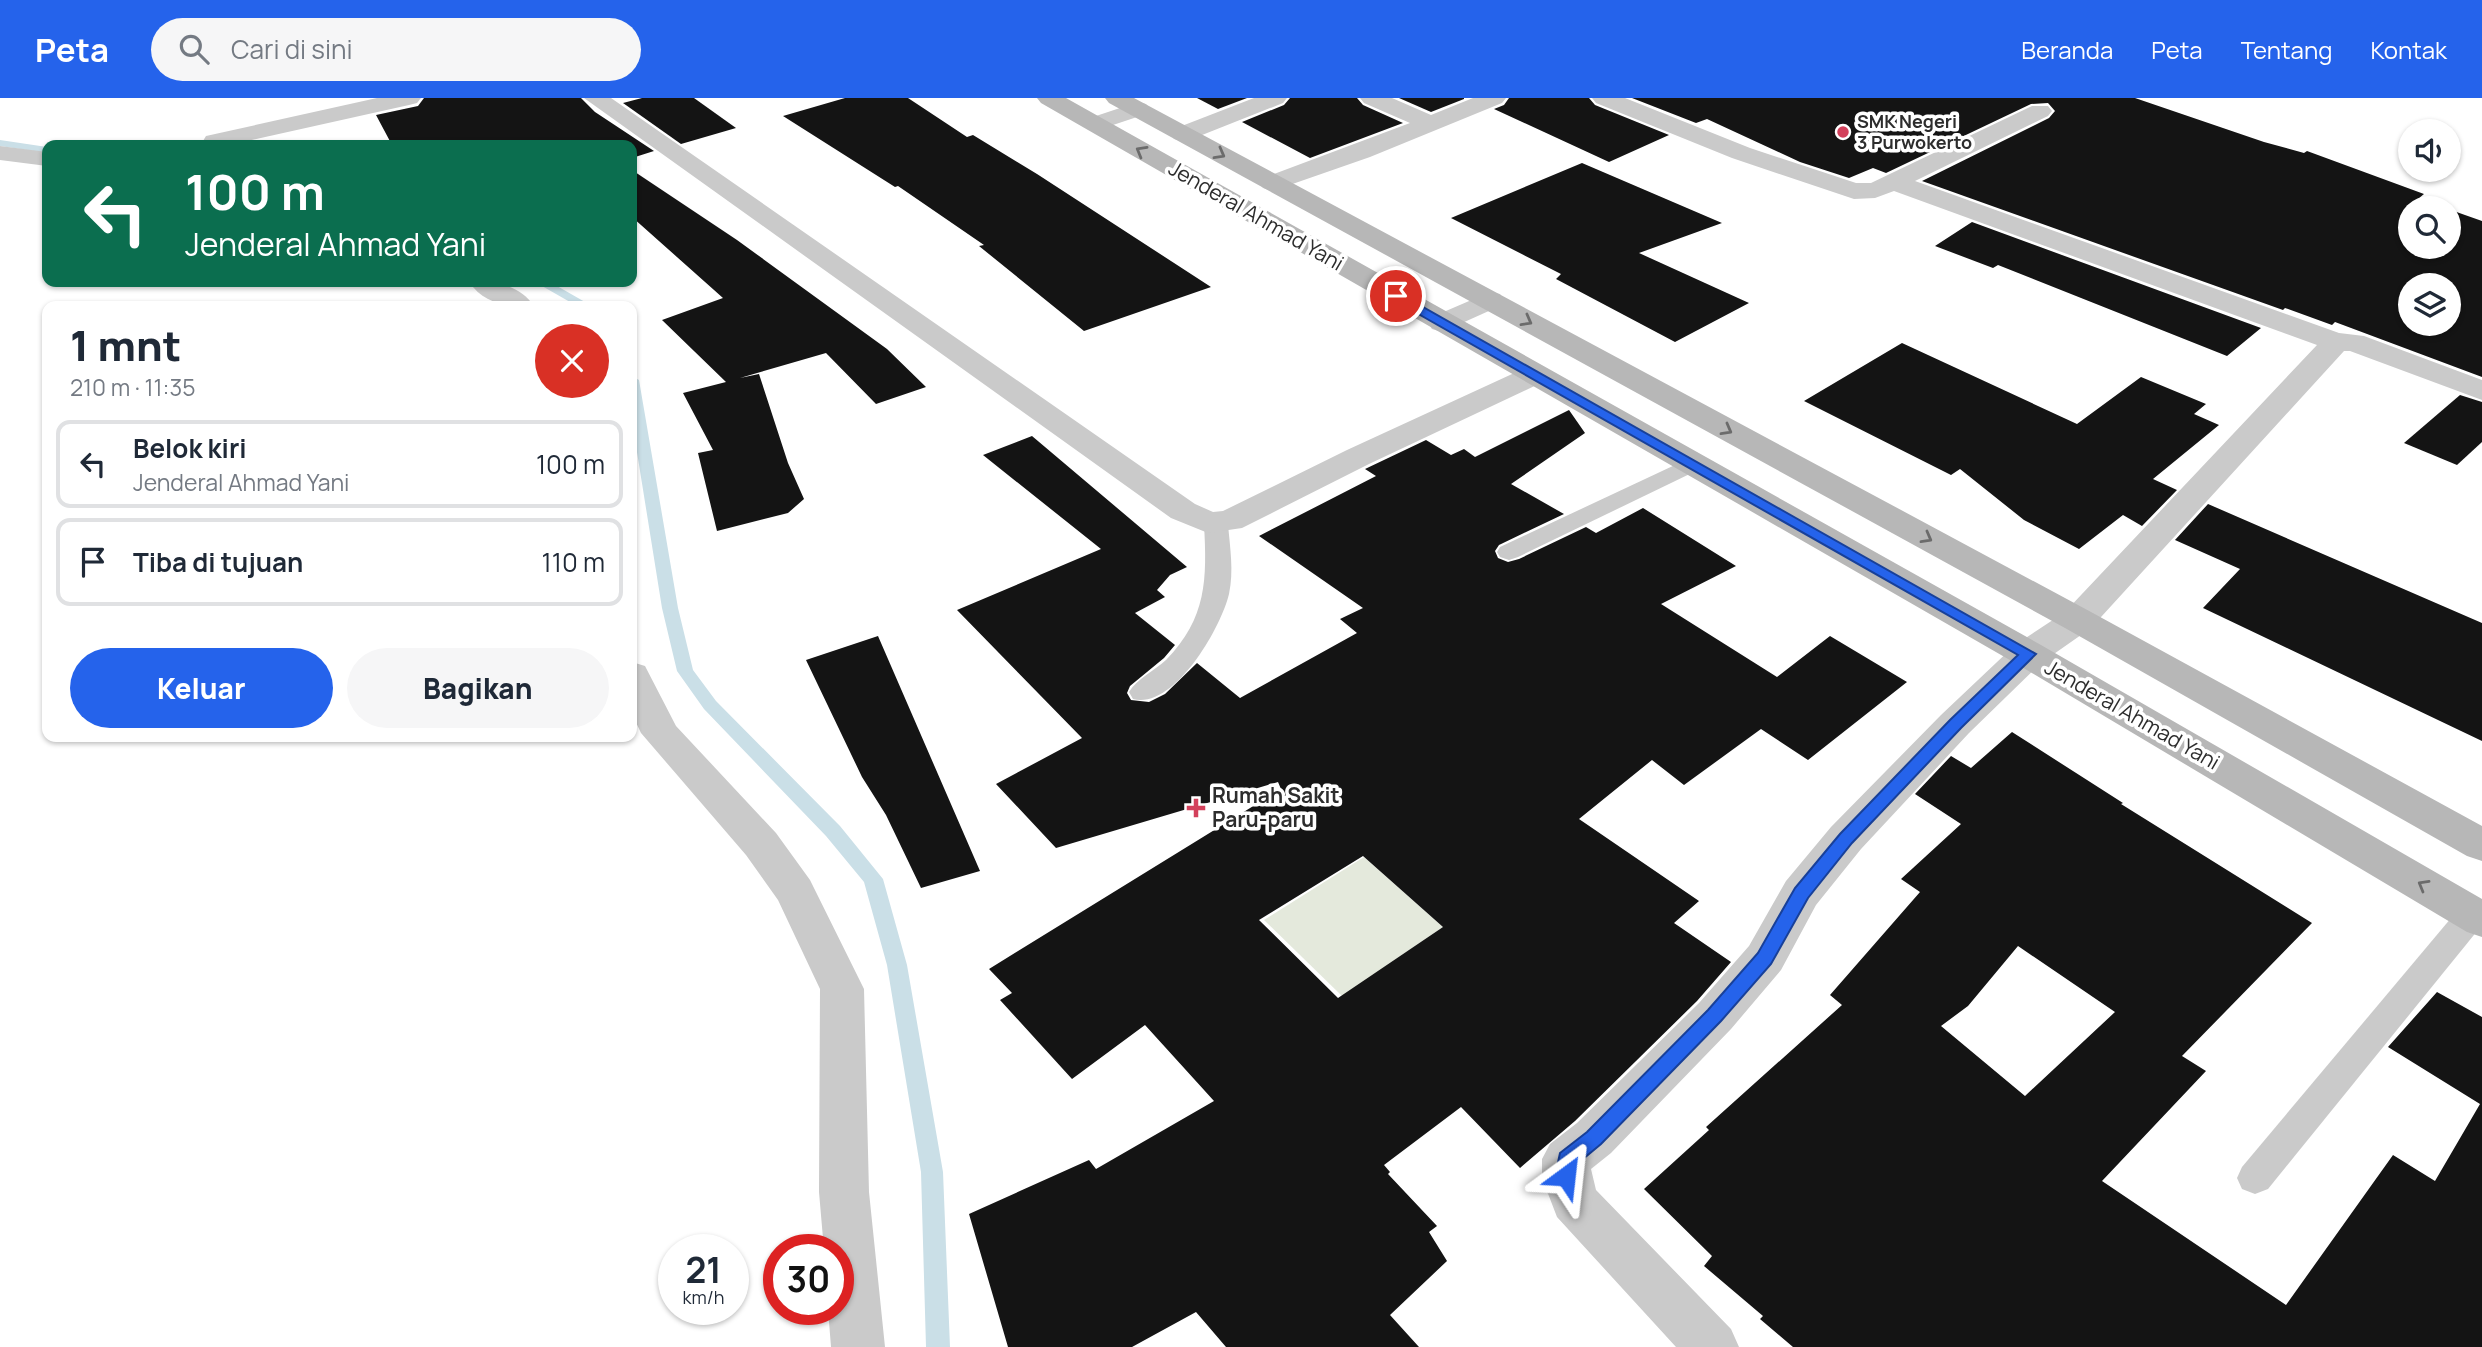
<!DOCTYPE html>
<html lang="id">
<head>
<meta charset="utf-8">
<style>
	body { margin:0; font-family:Manrope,sans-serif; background:#f6f6f7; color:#1f2937; height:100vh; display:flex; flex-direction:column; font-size:26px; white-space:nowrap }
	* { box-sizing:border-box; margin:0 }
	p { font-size:23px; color:#747a83 }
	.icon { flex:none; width:38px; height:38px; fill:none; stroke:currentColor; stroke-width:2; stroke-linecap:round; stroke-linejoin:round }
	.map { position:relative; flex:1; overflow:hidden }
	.side { position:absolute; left:42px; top:203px; width:595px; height:441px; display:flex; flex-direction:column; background:#fff; border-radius:14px; box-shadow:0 2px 5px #0004 }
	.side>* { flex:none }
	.top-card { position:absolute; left:42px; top:42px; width:595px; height:147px; border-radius:14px; box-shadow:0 2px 5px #0004; background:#0b6e4f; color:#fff; overflow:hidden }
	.tools { position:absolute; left:2398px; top:21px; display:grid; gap:14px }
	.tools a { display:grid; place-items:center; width:63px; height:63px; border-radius:50%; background:#fff; box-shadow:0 2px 5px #0004; font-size:35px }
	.speed { position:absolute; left:658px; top:1136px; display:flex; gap:14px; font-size:35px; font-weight:700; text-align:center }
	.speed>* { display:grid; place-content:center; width:91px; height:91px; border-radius:50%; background:#fff; box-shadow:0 2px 5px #0004; line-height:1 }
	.speed small { font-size:18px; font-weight:400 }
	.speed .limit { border:10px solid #d22; background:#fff; color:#111 }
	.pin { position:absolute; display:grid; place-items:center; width:60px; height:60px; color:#fff; margin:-30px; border:4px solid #fff; border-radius:50%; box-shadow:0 2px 7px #0007 }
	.me { position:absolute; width:77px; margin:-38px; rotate:30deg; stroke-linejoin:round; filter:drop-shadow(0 0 5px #0008) }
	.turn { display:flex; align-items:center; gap:24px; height:147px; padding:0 28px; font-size:32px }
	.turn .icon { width:91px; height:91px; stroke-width:2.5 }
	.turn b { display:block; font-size:49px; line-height:60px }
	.round { display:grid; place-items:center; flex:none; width:74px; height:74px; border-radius:37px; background:#f6f6f7 }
	.head { display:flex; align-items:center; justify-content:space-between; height:119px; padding:0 28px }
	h1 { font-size:42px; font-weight:800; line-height:52px }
	.action { display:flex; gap:14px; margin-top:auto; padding:14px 28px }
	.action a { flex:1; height:80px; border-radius:42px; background:#2563eb; color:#fff; font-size:28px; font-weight:800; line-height:80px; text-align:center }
	.action a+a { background:#f6f6f7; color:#1f2937 }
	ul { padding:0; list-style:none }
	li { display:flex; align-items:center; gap:21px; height:88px; margin:0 14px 10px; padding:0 14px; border:4px solid #e0e1e3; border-radius:14px }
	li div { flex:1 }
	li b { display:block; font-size:26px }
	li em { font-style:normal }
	header { display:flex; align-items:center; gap:42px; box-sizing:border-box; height:98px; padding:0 35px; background:#2563eb; color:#fff }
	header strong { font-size:33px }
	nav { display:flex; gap:38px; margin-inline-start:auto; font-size:24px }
	.search { width:490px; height:63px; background:#f6f6f7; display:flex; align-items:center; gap:18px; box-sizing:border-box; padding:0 24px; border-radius:38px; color:#747a83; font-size:26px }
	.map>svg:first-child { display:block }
	.green { fill:#e4e9dc }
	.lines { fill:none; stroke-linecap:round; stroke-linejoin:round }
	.stream { fill:#cadfe7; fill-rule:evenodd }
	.building { fill:#141414; fill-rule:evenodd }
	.service { fill:#cacaca; fill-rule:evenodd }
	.minor { fill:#cacaca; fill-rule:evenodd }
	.tertiary { fill:#cacaca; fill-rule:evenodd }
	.secondary { fill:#b7b7b7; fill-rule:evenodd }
	.oneway { stroke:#6b6b6b }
	.route { fill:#2563eb; stroke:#184099; stroke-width:2 }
	.poi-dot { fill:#d3405b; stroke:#fff; stroke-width:2.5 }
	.labels { text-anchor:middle; stroke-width:7; stroke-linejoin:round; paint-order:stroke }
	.far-poi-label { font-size:18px; font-weight:bold; fill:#2d2d2d; stroke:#fff; text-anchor:start }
	.street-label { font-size:21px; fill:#2d2d2d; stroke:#fff }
	.poi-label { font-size:21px; font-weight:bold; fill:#2d2d2d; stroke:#fff; text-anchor:start }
</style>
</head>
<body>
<header>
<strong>Peta</strong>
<div class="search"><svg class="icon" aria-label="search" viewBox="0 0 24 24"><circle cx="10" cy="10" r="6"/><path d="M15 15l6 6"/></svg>Cari di sini</div>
<nav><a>Beranda</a><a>Peta</a><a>Tentang</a><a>Kontak</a></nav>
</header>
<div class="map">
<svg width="2482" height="1249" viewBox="0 0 2482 1249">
	<rect width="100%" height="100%" fill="#fff"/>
	<!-- green -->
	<polygon class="green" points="1364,759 1443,829 1342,898 1264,822"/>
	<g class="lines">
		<!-- stream -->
		<g class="stream">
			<polygon points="0,42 47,49 47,55 0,48"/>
			<polygon points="535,184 550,184 592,208 577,208"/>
			<polygon points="632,278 639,282 678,510 693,572 716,603 840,728 883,781 907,867 943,1074 950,1249 926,1249 921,1074 887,867 864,784 826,738 704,611 677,573 662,510 632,323"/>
		</g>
	</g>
	<!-- building -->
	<g class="building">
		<polygon points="424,0 581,0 595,14 654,53 632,60 632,47 392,47 376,17 418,8"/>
		<polygon points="642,0 694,0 736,30 681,46 623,5"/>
		<polygon points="845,0 908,0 967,39 973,37 1037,76 1211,189 1084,233 979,148 984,147 898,88 895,89 783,18"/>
		<polygon points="1197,0 1247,0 1218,11"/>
		<polygon points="1290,0 1357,0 1363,7 1403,25 1310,60 1242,24 1284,7"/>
		<polygon points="1399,0 1464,0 1464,1 1431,14"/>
		<polygon points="1509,0 1589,0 1595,7 1669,37 1609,64 1494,11 1504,7"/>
		<path d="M1632 0H2135L2264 44 2304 55 2307 53 2424 96 2418 101 2445 110H2410V149H2448V111L2482 123V279L2335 224 2332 227 2285 210 2283 212 1922 83 2049 20 2055 13 2048 5 2031 6 1886 75 1873 70 1849 80 1800 64 1707 21 1696 25ZM2410 187H2448V226H2410Z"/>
		<polygon points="1582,65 1722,125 1639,155 1749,205 1675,244 1556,181 1561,176 1451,120"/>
		<polygon points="632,72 737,142 887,251 926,289 876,306 826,255 740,280 759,276 788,365 804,401 788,415 717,433 698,355 713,352 683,295 726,284 662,222 723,200 632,119"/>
		<polygon points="1972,124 2261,230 2227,258 1998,167 1993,170 1935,148"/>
		<polygon points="1902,245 2077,326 2141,279 2206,306 2194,316 2219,327 2153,381 2177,392 2142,428 2123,417 2079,451 2024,422 1960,371 1951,377 1804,303"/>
		<polygon points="2460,297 2482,304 2482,344 2457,367 2404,345"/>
		<path d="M1569 312 1585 335 1511 386 1564 416 1499 447 1495 453 1498 460 1508 464 1519 461 1586 429 1596 435 1643 410 1736 468 1661 506 1777 579 1830 538 1907 584 1808 662 1761 631 1684 687 1652 662 1579 721 1699 803 1674 825 1731 864 1697 903 1575 1023 1520 1070 1461 1009 1384 1067 1390 1074 1388 1076 1437 1128 1429 1134 1447 1163 1390 1217 1419 1249H1226L1196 1214 1132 1249H1008L969 1116 1089 1062 1096 1071 1214 1003 1145 927 1072 981 1000 902 1012 895 989 871 1281 691 1278 684 1056 750 996 686 1082 640 957 512 1101 451 983 357 1032 338 1187 469 1170 477 1157 492 1165 499 1135 515 1175 547 1164 560 1130 588 1127 595 1131 602 1149 604 1165 596 1197 565 1240 600 1357 535 1340 521 1363 510 1259 438 1376 378 1365 371 1426 342 1451 357 1464 351 1475 359ZM1363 758 1443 829 1338 900 1259 822Z"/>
		<polygon points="2208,406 2482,525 2482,643 2203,510 2240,471 2175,442"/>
		<polygon points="878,538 980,773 921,790 886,717 862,679 806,562"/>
		<path d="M2012 634 2123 705 2121 706 2312 825 2182 958 2206 973 2102 1083 2286 1207 2393 1057 2435 1083 2480 1006 2388 949 2437 894 2482 919V1249H1793L1760 1221 1763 1218 1704 1168 1712 1158 1644 1091 1709 1032 1706 1029 1842 907 1830 897 1920 794 1901 781 1961 726 1915 696 1951 658 1971 670ZM2018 848 2115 914 2025 998 1941 928 1968 908Z"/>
	</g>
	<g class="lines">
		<!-- service -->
		<g class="service">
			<polygon points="1692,359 1700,361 1704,366 1700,371 1518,459 1509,462 1500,459 1497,454 1500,449"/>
			<path d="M1216 419 1225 421 1228 426C1230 450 1234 473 1229 496 1221 530 1174 612 1133 601L1129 594C1137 581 1154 573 1166 562 1207 520 1207 481 1204 426L1207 421Z"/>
			<polygon points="2473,804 2482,807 2482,827 2268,1091 2255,1096 2242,1091 2237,1080 2242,1069 2462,807"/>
		</g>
		<!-- minor -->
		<g class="minor">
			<polygon points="377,0 421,0 417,5 409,7 229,47 206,47 203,43 206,38"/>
			<polygon points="584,0 611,0 1195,406 1213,414 1223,413 1347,352 1523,271 1534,268 1545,271 1549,277 1545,283 1369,366 1242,430 1208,435 1171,420"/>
			<polygon points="1254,0 1287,0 1283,5 1192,41 1183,43 1174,41 1171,36 1174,31"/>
			<polygon points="1360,0 1392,0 1431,17 1473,0 1506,0 1502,5 1370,59 1281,90 1272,93 1263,90 1259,85 1263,80 1410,25 1364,5"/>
			<polygon points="1592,0 1625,0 1750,50 1856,85 1871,85 2032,8 2048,8 2052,13 2048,18 1915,83 2339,235 2364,238 2482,282 2482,302 2350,253 2344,253 2091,530 2041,565 1969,635 1861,751 1816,807 1781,872 1731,931 1611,1055 1591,1071 1596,1092 1731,1231 1739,1249 1676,1249 1557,1119 1542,1080 1542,1061 1550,1046 1577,1025 1699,905 1749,848 1786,783 1831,729 1941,617 2015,547 2065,514 2317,247 1894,93 1875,100 1854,101 1732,60 1596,5"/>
			<polygon points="0,48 47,54 47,68 0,62"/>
			<path d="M469 184C494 183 519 186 534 208 509 209 485 207 469 184Z"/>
			<polygon points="632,564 645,568 676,628 776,735 810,782 864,891 869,1094 885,1249 831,1249 828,1211 838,1211 838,1152 824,1152 819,1094 820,891 778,802 746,757 641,635 632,616"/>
		</g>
		<!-- tertiary -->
		<g class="tertiary">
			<polygon points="1138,4 1146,6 1150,11 1146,16 1095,33 1087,31 1083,26 1087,21"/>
			<polygon points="1490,194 1500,196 1504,202 1500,208 1442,234 1432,231 1428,225 1432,219"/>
		</g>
		<!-- secondary -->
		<g class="secondary">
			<polygon points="1037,0 1066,0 2041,547 2482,801 2482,839 2467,834 2015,565 1041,5"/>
			<polygon points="1105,0 1134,0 2091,514 2482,728 2482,763 2467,758 2065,530 1109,5"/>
		</g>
	</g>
	<!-- one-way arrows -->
	<defs><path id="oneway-chevron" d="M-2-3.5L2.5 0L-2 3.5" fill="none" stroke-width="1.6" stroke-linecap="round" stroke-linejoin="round" transform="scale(1.75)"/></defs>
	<g class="oneway">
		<use href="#oneway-chevron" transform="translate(1141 53) rotate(-150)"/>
		<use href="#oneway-chevron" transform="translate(1220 56) rotate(29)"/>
		<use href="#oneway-chevron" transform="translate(1527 223) rotate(29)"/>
		<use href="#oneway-chevron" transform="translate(1727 332) rotate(29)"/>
		<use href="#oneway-chevron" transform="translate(1927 440) rotate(29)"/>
		<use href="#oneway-chevron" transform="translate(2423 787) rotate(-150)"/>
	</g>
	<!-- route -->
	<polygon class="route" points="1392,196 1400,196 2036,556 1961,630 1852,745 1808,800 1771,866 1721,923 1601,1046 1577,1066 1573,1084 1566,1087 1558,1084 1555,1078 1560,1055 1587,1034 1708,912 1758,855 1795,790 1840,736 1950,622 2018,557 1392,201"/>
	<!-- markers -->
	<g class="poi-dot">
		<circle cx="1843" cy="34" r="7"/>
		<path d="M1192.5 699.5h7v7h7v7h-7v7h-7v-7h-7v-7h7z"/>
	</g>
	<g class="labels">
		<!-- far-poi labels -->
		<g class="far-poi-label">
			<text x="1857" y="30">SMK Negeri<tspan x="1857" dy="21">3 Purwokerto</tspan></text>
		</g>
		<!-- street labels -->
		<g class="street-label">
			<text transform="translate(1256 118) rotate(30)" y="7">Jenderal Ahmad Yani</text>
			<text transform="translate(2132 617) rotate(30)" y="7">Jenderal Ahmad Yani</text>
		</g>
		<!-- poi labels -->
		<g class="poi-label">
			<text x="1212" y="705">Rumah Sakit<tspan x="1212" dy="24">Paru-paru</tspan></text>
		</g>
	</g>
</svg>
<div class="tools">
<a><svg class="icon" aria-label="sound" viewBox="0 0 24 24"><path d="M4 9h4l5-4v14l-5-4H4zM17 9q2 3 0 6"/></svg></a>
<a><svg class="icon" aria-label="search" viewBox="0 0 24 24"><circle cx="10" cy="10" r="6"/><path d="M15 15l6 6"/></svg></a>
<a><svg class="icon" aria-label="layers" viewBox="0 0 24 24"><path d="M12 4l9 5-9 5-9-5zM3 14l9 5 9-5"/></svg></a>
</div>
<div class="speed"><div>21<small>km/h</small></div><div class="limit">30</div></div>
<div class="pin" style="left:1396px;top:198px;background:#d93025"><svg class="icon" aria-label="arrive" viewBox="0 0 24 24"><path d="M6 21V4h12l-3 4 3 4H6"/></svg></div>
<svg class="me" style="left:1566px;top:1078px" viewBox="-20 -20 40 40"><path d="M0-17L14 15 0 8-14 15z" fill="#2563eb" stroke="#fff" stroke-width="4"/></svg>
<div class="top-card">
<div class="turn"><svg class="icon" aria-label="left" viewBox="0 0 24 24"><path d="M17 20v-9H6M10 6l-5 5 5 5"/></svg><div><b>100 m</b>Jenderal Ahmad Yani</div></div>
</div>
<section class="side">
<div class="head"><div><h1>1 mnt</h1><p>210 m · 11:35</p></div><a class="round" style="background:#d93025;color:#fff"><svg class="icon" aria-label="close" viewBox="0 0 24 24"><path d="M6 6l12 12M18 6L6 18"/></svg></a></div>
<ul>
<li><svg class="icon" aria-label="left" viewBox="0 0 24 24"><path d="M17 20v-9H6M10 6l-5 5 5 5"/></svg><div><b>Belok kiri</b><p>Jenderal Ahmad Yani</p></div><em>100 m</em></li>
<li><svg class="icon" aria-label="arrive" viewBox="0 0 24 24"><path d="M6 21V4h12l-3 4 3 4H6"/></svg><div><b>Tiba di tujuan</b></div><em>110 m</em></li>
</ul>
<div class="action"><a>Keluar</a><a>Bagikan</a></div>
</section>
</div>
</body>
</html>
